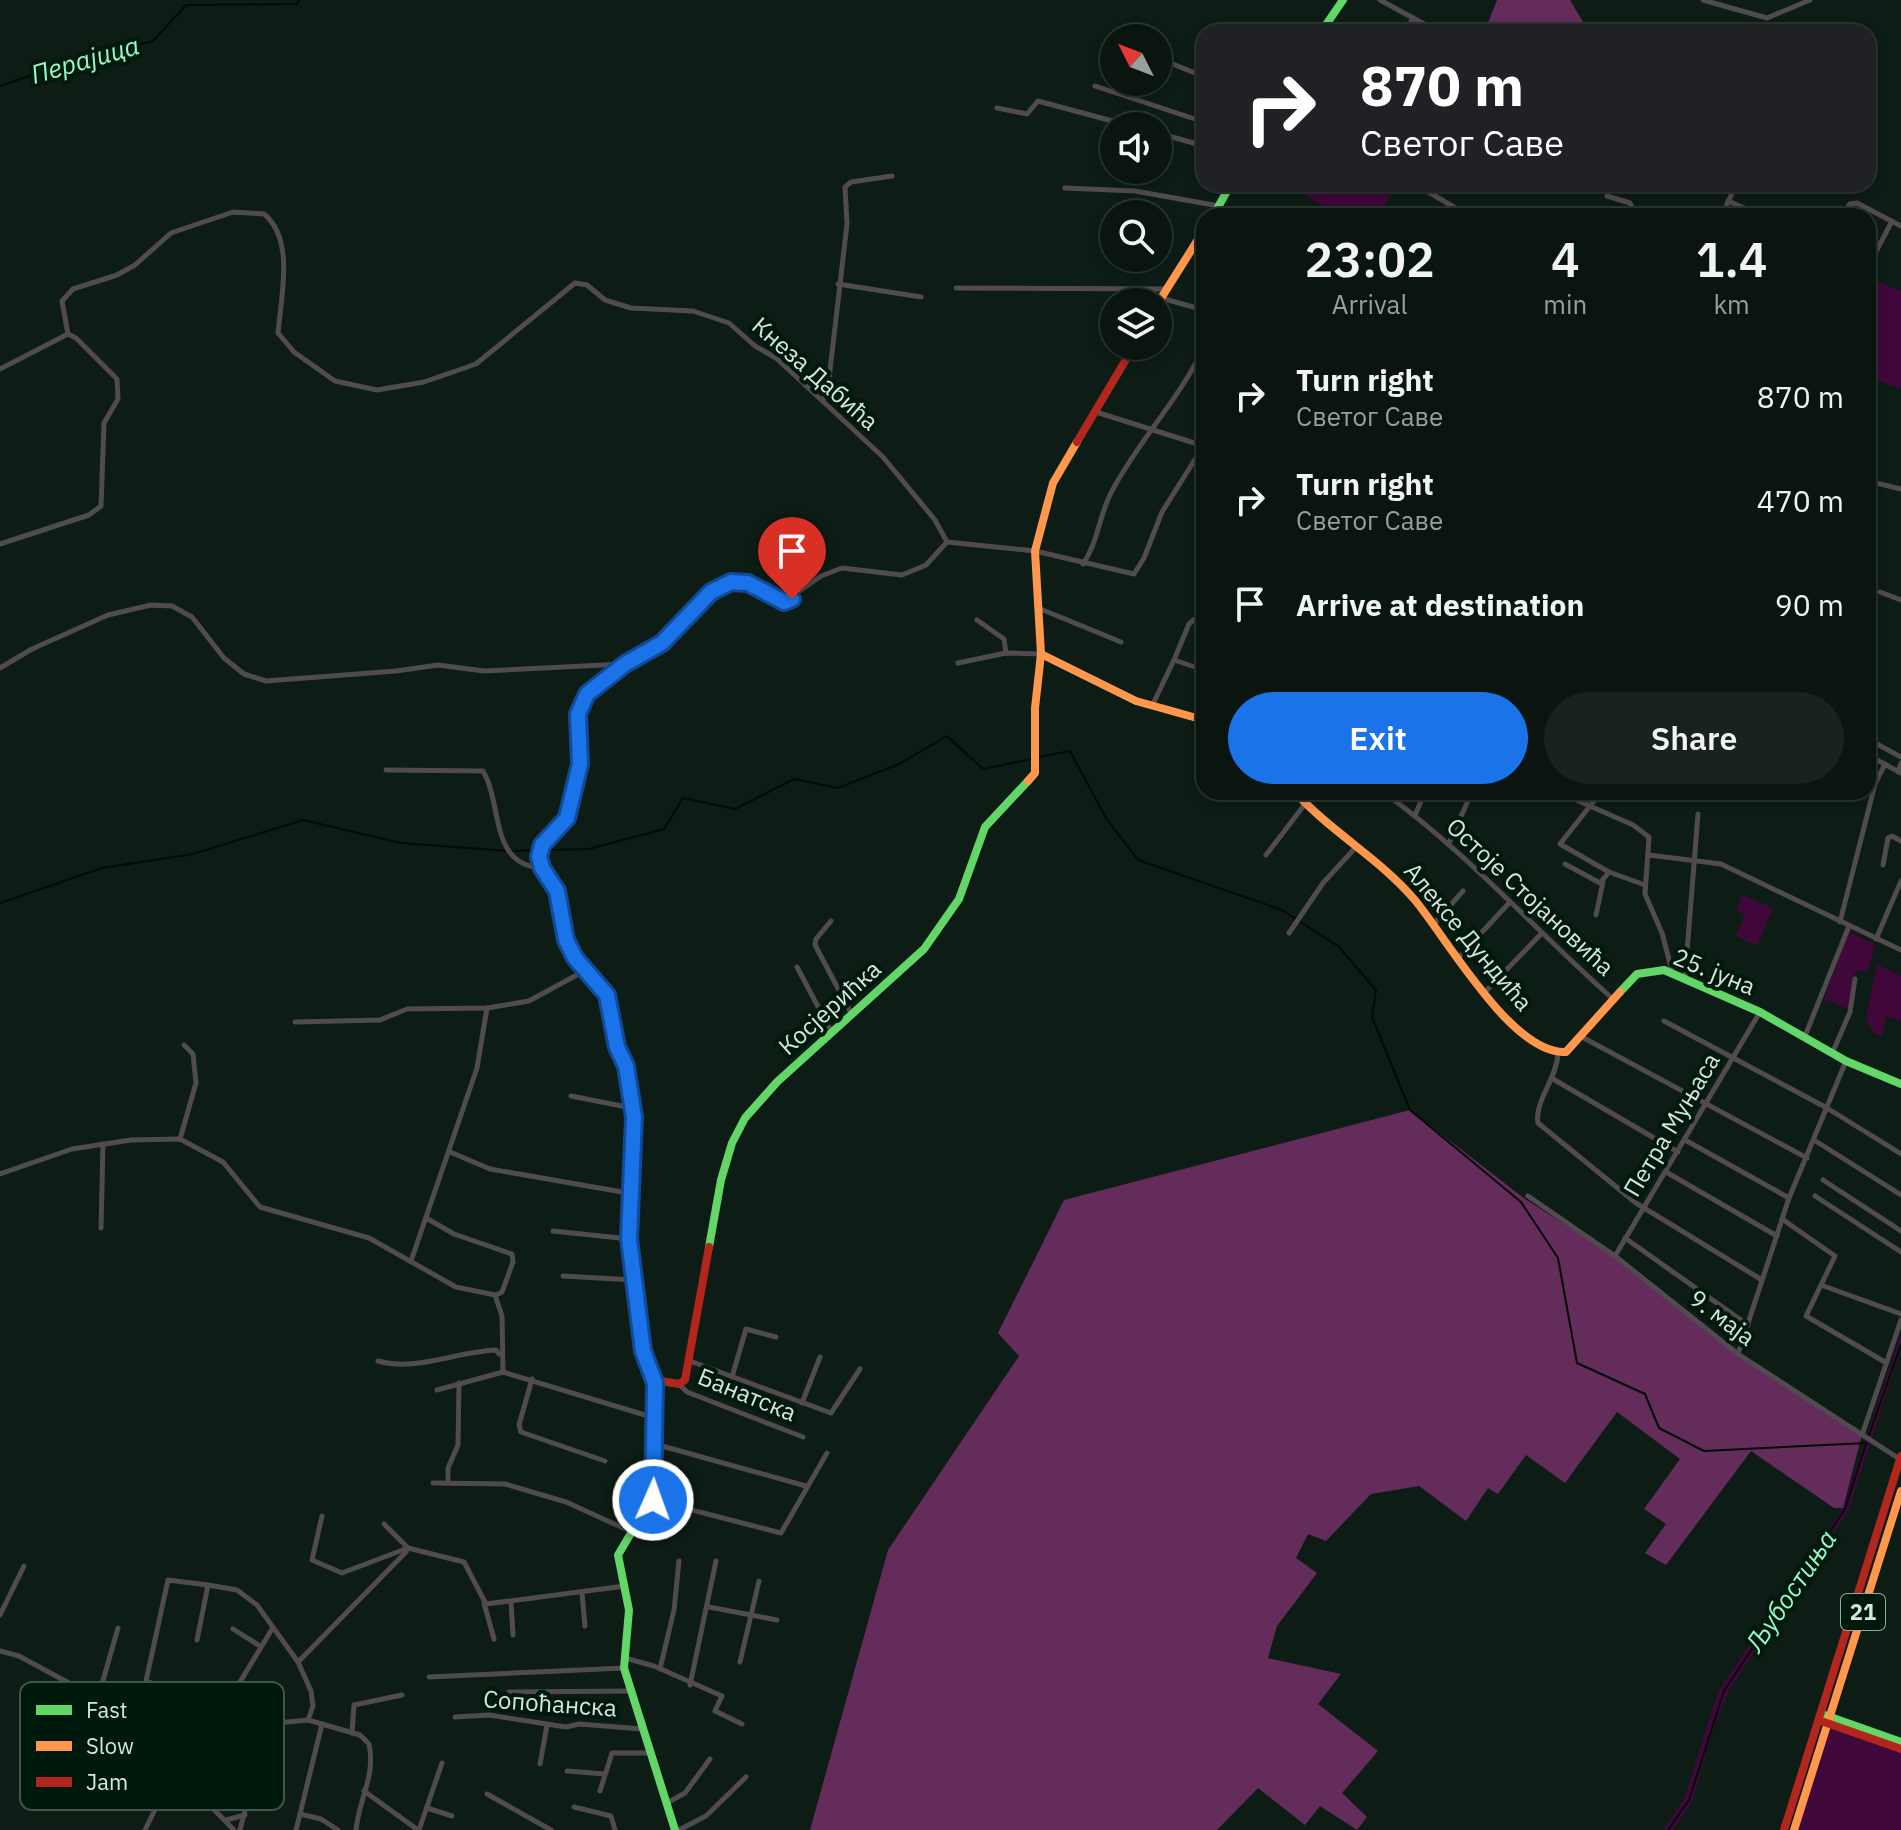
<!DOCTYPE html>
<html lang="en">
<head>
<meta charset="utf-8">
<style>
	body { margin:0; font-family:"IBM Plex Sans",sans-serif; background:#18221e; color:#f1f3f6; height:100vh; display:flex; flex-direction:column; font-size:30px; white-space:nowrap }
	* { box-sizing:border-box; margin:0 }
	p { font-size:26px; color:#999f9f }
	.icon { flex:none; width:44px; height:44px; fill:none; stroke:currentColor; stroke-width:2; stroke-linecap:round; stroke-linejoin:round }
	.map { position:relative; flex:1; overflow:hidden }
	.drawer { position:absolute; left:1196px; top:208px; width:680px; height:592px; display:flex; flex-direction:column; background:#0a1510; border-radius:24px; box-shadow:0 4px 12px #0003,0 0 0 2px #2a3430 }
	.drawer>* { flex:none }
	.guide { position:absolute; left:1196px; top:24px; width:680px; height:168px; border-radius:24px; box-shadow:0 4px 12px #0003,0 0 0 2px #2a3430; background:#202124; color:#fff; overflow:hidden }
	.needle { width:52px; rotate:312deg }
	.controls { position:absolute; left:1100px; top:24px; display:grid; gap:16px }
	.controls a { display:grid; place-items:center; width:72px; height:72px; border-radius:50%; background:#0a1510; box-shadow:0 4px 12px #0003,0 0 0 2px #2a3430; font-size:40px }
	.pin { position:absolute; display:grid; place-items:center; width:68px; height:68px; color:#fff; margin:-82px -34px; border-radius:50% 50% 50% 0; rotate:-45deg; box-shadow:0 0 8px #0007 }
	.pin .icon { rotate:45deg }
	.me { position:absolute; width:88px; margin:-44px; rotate:2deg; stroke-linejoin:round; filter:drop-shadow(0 0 6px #0008) }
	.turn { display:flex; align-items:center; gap:28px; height:168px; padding:0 32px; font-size:36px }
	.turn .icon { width:104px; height:104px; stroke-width:2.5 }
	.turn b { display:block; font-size:56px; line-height:68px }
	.eta { display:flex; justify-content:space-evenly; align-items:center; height:136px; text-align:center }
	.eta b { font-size:48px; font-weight:600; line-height:56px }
	.button { display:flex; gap:16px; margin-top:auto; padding:16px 32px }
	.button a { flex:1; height:92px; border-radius:48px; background:#1a73e8; color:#fff; font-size:32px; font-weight:600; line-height:92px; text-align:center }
	.button a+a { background:#18221e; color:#f1f3f6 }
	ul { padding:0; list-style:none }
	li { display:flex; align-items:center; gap:24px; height:104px; padding:0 32px }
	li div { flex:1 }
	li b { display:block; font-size:30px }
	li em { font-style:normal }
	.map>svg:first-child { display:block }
	.green { fill:#40083a }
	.forest { fill:#642c5b }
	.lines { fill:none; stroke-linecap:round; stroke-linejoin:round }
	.stream { stroke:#020b06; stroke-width:2 }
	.street { stroke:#514b50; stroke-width:5 }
	.fast { stroke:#63d668; stroke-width:8 }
	.slow { stroke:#ff974d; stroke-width:8 }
	.jam { stroke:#b3261e; stroke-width:8 }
	.route-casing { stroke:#114b97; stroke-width:20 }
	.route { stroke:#1a73e8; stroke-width:14 }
	.labels { text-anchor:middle; stroke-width:8; stroke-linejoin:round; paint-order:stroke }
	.shield { fill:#00190d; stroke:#96a89f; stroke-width:2 }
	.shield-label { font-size:22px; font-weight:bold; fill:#d6e6dd }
	.street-label { font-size:24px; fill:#d6e6dd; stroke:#00190d }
	.water-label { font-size:26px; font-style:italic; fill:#94fac8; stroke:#00190d }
	.key { fill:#00190d; stroke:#40564b; stroke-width:2 }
	.key-label { font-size:22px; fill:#d6e6dd }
</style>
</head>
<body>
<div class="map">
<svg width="1901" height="1830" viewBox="0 0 1901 1830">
	<rect width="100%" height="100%" fill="#0d1c15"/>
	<!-- green -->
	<g class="green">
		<polygon points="1303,184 1396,184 1379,216 1343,216 1299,192"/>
		<polygon points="1868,278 1901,291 1901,389 1868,377"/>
		<polygon points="1742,895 1773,908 1757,946 1736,936 1745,915 1736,911"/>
		<polygon points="1849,932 1875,944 1868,971 1859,970 1854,974 1848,1009 1824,999"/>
		<polygon points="1877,964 1901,976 1901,1021 1886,1016 1882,1036 1874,1034 1866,1018"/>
		<polygon points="1901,1335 1901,1348 1848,1511 1729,1690 1712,1733 1692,1802 1673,1830 1663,1830 1685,1797 1718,1691 1843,1508"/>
		<polygon points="1827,1724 1901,1749 1901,1830 1794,1830"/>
	</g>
	<!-- forest -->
	<g class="forest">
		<polygon points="1497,0 1570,0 1583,22 1580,32 1492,32 1486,28"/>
		<polygon points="1410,1110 1525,1199 1615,1256 1738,1354 1862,1435 1843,1508 1834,1508 1751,1451 1666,1565 1645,1553 1666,1524 1644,1509 1680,1459 1617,1412 1565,1483 1526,1455 1498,1494 1488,1488 1466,1521 1419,1486 1371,1494 1326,1541 1308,1534 1296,1558 1317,1573 1277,1626 1268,1658 1341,1674 1318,1704 1378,1751 1342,1793 1367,1817 1357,1830 1320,1806 1305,1825 1258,1788 1217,1830 810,1830 888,1550 1019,1356 998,1333 1064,1200"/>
	</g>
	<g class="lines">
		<!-- stream -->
		<g class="stream">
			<polyline points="0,86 69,62 153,41 186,5 297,4 299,0"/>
			<polyline points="1039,757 1070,751 1106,818 1138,860 1282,910 1338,946 1376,990 1372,1017 1410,1110 1521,1202 1558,1258 1577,1363 1645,1394 1659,1428 1704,1451 1867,1443"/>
			<polyline points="0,903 102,868 193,854 303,820 401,843 508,851 589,849 664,829 683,798 735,809 794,779 838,788 899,764 947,736 983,769 1032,759"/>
			<polyline points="1868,1438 1901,1344"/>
			<polyline points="1668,1830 1689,1800 1724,1691 1845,1509 1866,1444"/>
		</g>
		<!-- street -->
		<g class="street">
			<polyline points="1380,0 1439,32"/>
			<polyline points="1703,0 1767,18 1810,0"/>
			<polyline points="1405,32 1413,18"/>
			<polyline points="1832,32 1843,27"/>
			<polyline points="1158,58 1195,73 1204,73"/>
			<polyline points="1095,86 1204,122"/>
			<polyline points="997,108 1027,114 1038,101 1131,126"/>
			<polyline points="1158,133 1204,146"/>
			<polyline points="1415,184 1469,216"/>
			<polyline points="1065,188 1135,191 1219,206"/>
			<polyline points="1607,196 1630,203 1636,216"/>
			<polyline points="1728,201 1763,216"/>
			<polyline points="1722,216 1736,184"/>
			<polyline points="1773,216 1777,209"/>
			<polyline points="1842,216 1850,204 1857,203 1901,226"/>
			<polyline points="1868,267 1892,221"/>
			<polyline points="838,284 921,297"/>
			<polyline points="956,288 1167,289"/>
			<polyline points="1161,298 1204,310"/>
			<path d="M0 369 68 334 62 301 73 289 117 275 135 265 171 233 233 212 264 214C295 239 281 297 278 333L294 352 335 381 377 390 424 382 476 364 575 283 587 285 605 300 631 308 693 311 729 323 755 346 776 358 883 457 935 520 947 542"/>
			<polyline points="823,400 829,379 847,224 845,187 851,182 892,176"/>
			<polyline points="1096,412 1204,446"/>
			<polyline points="1868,481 1901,489"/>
			<polyline points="0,544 89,515 101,506 104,423 118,399 117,379 76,338 68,334"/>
			<path d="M1083 564C1099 541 1099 513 1113 489 1140 439 1180 398 1204 347"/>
			<polyline points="1880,592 1901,600"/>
			<polyline points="1038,608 1121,642"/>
			<polyline points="977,620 1004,639 1006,653"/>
			<polyline points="1174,660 1189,624 1195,619 1204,621"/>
			<polyline points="958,663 1006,653 1041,654"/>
			<polyline points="0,668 32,649 108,615 151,605 172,606 192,617 224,658 244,674 266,681 396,671 438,665 484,671 624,664"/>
			<polyline points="1152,706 1174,660 1204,670"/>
			<polyline points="1868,739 1901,757"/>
			<polyline points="1868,755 1901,773"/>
			<path d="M386 770 483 771C503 805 489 865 542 868"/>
			<polyline points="1898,772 1901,763"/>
			<path d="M1383 792C1467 852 1536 931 1613 999"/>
			<polyline points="1558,792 1633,825 1649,837 1645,894 1662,933 1672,971"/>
			<polyline points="1601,792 1560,844 1609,872 1645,885"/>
			<polyline points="1415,815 1425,792"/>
			<polyline points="1449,843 1472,792"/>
			<polyline points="1266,855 1305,804"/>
			<polyline points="1649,855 1721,864 1901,950"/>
			<polyline points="1565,864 1600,883 1609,872"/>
			<polyline points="1883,865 1888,838 1892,836 1901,841"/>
			<polyline points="1596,915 1603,882"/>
			<polyline points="831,921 816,939 815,945 852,1015"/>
			<polyline points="1840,922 1875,784 1885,764"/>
			<polyline points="1434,924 1463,891"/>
			<polyline points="1289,933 1323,883 1356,847"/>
			<polyline points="1876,939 1901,881"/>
			<polyline points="1459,957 1509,903"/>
			<polyline points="797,967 832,1033"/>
			<polyline points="1685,977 1698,814"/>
			<polyline points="1485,992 1540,935"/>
			<polyline points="1664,1021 1827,1108 1901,1154"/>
			<polyline points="295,1022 380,1020 407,1009 487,1008 529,1001 586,970"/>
			<polyline points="1805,1036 1849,926"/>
			<polyline points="1582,1037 1807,1158"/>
			<path d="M1558 1054C1557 1078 1534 1102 1538 1123L1636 1203 1762 1280"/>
			<polyline points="1832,1054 1850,1012 1855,979"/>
			<polyline points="1553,1079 1678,1152"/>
			<polyline points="571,1096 632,1108"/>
			<polyline points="180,1139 196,1083 193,1054 184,1045"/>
			<polyline points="1685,1140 1789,1198"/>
			<polyline points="1814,1140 1901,1195"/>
			<polyline points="450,1152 490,1169 628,1193"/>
			<polyline points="1666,1172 1777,1236"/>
			<polyline points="0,1174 72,1149 131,1140 180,1139 223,1162 260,1207 369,1238 456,1287 495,1295 502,1316 503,1372"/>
			<polyline points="1823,1180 1901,1231"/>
			<polyline points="1528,1196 1615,1256 1738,1354 1901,1460"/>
			<polyline points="1815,1196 1901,1252"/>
			<polyline points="426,1218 454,1234 512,1254 513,1262 502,1292 496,1295"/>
			<polyline points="1782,1219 1835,1256 1806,1316 1885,1362"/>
			<polyline points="101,1228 103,1144"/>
			<polyline points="553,1231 629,1239"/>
			<polyline points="1625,1238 1748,1325"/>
			<polyline points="1615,1256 1760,1012"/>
			<polyline points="411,1261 477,1068 487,1008"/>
			<polyline points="563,1276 634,1280"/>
			<polyline points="1821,1285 1901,1314"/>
			<polyline points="1738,1354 1789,1198 1846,1061"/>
			<path d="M378 1361C416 1372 458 1351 496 1350L499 1354"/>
			<polyline points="690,1361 831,1413 860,1369"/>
			<polyline points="503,1372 655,1418"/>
			<polyline points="732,1377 746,1329 776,1337"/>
			<polyline points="532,1379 519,1425 521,1432 605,1461"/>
			<polyline points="655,1383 643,1351 629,1239 634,1117 626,1066 617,1047 607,995 575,958 566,940 557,891 542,868 539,857 542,845 567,818 580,764 578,714 587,694 625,664 662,643 711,592 731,582 748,583 784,602 821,576 842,568 902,575 926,565 947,542 1035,551 1134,574 1144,558 1162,512 1204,445"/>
			<polyline points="679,1384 687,1392 803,1437"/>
			<polyline points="437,1390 503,1372"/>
			<polyline points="802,1403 820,1357"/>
			<polyline points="1862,1435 1901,1320"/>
			<polyline points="655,1444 806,1486"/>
			<polyline points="433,1483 505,1484 566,1502 630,1531"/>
			<polyline points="448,1483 448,1468 458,1445 459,1383"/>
			<polyline points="653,1500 781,1533 827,1453"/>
			<polyline points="322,1516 312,1560 342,1573 408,1548 464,1562 486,1604 625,1586"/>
			<polyline points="208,1585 168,1580 146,1681 228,1712 252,1729"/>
			<polyline points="582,1593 585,1626"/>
			<polyline points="511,1602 513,1635"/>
			<polyline points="484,1603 494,1639"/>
			<polyline points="709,1607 777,1620"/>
			<polyline points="0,1615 24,1566"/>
			<polyline points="233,1629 260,1646"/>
			<polyline points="197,1640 208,1585 237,1590 257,1605 298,1662 311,1691 313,1706 308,1720"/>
			<polyline points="0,1651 19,1656 167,1736 198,1761"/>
			<polyline points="625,1658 654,1666 722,1696 715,1711 742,1724"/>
			<polyline points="298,1662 406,1552 408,1548 384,1524"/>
			<polyline points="740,1662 759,1581"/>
			<polyline points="660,1669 674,1610 679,1561"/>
			<polyline points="429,1677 624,1668"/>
			<polyline points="240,1682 272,1629"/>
			<polyline points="690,1685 716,1561"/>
			<polyline points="509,1692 630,1691"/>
			<polyline points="98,1698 118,1628"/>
			<polyline points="455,1717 489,1715 566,1727 579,1724 642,1729"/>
			<polyline points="322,1724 300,1814 321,1819 338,1830"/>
			<polyline points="352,1733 354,1705 402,1695"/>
			<polyline points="540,1764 547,1725"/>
			<polyline points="567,1771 605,1774"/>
			<polyline points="179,1774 234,1830"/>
			<polyline points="364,1791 418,1830"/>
			<polyline points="600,1791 612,1753 651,1753"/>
			<polyline points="487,1794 551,1830"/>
			<polyline points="667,1803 685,1793 710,1759"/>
			<polyline points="574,1807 611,1816 615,1830"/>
			<polyline points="427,1808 452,1816"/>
			<polyline points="226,1820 245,1815"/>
			<path d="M145 1830 163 1793 179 1774 267 1724 308 1720 360 1735 369 1744C376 1776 359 1798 356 1830"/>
			<polyline points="240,1830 267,1725"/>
			<polyline points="296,1830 300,1814"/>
			<polyline points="419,1830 442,1763"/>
			<polyline points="679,1830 706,1816 746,1777"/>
		</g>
		<!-- fast -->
		<g class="fast">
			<polyline points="1321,32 1343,0"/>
			<polyline points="1213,216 1231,184"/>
			<polyline points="1620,992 1637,974 1664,970 1760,1012 1846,1061 1901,1084"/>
			<polyline points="709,1247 721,1180 732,1143 745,1118 777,1082 924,949 959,899 985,827 1028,781"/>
			<polyline points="640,1518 618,1555 629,1610 624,1668 675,1830"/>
			<polyline points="1822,1714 1901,1742"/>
		</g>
		<!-- slow -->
		<g class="slow">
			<polyline points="1158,303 1204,230"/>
			<polyline points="1041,654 1136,701 1204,720"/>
			<polyline points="1028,781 1035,773 1035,708 1041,654 1035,551 1053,483 1077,442"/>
			<path d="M1295 792C1331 832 1379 858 1414 899 1447 938 1512 1055 1566 1052L1620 992"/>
			<polyline points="1794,1830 1901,1491"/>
		</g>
		<!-- jam -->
		<g class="jam">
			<polyline points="1077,442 1134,346"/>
			<polyline points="640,1518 653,1500 654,1386 661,1381 679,1384 685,1380 709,1247"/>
			<polyline points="1824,1722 1901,1749"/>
			<polyline points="1784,1830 1901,1456"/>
		</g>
	</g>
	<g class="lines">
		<!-- route casing -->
		<g class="route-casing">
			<polyline id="route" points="653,1500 655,1383 643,1351 629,1239 634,1117 626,1066 617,1047 607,995 575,958 566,940 557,891 542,868 539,857 542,845 567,818 580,764 578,714 587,694 625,664 662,643 711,592 731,582 748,583 784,602 792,599"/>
		</g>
		<!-- route -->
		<use href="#route" class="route"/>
	</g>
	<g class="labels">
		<!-- shield labels -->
		<rect class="shield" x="1841" y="1594" width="44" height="36" rx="6"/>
		<g class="shield-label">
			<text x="1863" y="1620">21</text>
		</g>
		<!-- street labels -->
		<g class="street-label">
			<text transform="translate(815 374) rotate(41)" y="8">Кнеза Дабића</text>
			<text transform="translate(1530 897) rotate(43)" y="8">Остоје Стојановића</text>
			<text transform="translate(1468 937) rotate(50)" y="8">Алексе Дундића</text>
			<text transform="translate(1714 972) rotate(22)" y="8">25. јуна</text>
			<text transform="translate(830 1008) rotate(-42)" y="8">Косјерићка</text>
			<text transform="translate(1672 1125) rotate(-59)" y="8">Петра Муњаса</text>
			<text transform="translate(1722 1318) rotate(37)" y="8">9. маја</text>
			<text transform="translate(747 1395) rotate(22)" y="8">Банатска</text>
			<text transform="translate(550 1704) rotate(4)" y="8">Сопоћанска</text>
		</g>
		<!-- water labels -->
		<g class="water-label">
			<text transform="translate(85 60) rotate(-16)" y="9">Перајица</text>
			<text transform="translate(1791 1591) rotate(-56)" y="9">Љубостиња</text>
		</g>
	</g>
	<!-- legend -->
	<rect x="20" y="1682" width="264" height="128" rx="12" class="key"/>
	<rect x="36" y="1705" width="36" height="10" fill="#63d668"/>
	<rect x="36" y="1741" width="36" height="10" fill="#ff974d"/>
	<rect x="36" y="1777" width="36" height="10" fill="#b3261e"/>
	<g class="key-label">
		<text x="86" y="1718">Fast</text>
		<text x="86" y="1754">Slow</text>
		<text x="86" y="1790">Jam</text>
	</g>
</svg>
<div class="controls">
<a><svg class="needle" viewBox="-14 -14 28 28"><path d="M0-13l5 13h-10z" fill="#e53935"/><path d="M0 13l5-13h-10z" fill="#999f9f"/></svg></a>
<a><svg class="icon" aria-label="sound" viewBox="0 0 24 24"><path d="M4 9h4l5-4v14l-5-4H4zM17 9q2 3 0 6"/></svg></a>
<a><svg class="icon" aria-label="search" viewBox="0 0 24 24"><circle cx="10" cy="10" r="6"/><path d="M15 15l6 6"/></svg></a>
<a><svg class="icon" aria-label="layers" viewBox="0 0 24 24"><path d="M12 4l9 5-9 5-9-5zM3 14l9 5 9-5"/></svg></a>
</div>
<div class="pin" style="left:792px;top:599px;background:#d93025"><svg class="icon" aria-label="arrive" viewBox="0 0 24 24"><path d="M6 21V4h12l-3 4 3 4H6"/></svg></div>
<svg class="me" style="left:653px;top:1500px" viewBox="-20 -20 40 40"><circle r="17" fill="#1a73e8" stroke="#fff" stroke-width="3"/><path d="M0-11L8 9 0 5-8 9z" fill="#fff"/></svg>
<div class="guide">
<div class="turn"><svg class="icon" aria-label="right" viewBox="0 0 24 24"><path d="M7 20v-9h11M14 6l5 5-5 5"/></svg><div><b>870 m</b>Светог Саве</div></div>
</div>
<section class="drawer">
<div class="eta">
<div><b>23:02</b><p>Arrival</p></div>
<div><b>4</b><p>min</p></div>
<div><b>1.4</b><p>km</p></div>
</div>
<ul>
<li><svg class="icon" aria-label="right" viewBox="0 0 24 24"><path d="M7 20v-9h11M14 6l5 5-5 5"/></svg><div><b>Turn right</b><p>Светог Саве</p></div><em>870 m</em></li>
<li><svg class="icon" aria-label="right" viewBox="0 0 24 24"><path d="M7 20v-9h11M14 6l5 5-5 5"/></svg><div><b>Turn right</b><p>Светог Саве</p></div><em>470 m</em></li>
<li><svg class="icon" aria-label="arrive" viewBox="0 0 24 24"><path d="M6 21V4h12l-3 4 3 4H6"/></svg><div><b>Arrive at destination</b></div><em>90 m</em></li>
</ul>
<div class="button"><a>Exit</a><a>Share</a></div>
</section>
</div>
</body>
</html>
